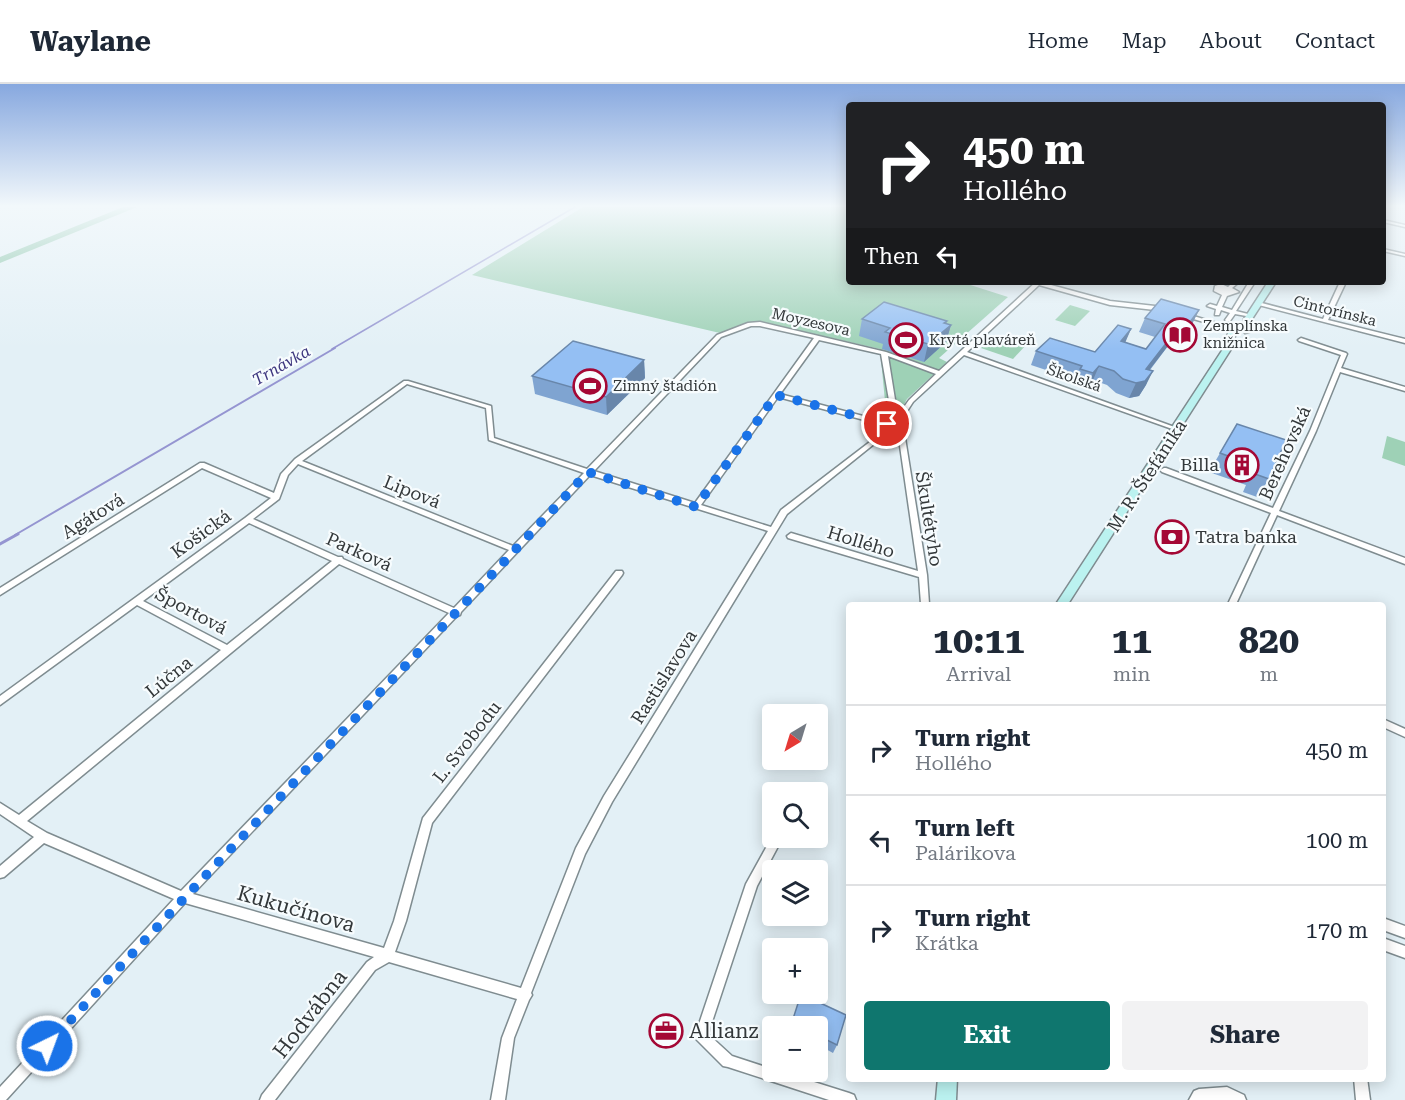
<!DOCTYPE html>
<html lang="en">
<head>
<meta charset="utf-8">
<style>
	body { margin:0; font-family:"Roboto Serif",serif; background:#f2f2f3; color:#1f2937; height:100vh; display:flex; flex-direction:column; font-size:22px; white-space:nowrap }
	* { box-sizing:border-box; margin:0 }
	p { font-size:20px; color:#747a83 }
	.icon { flex:none; width:33px; height:33px; fill:none; stroke:currentColor; stroke-width:2; stroke-linecap:round; stroke-linejoin:round }
	.map { position:relative; flex:1; overflow:hidden }
	.drawer { position:absolute; left:846px; top:518px; width:540px; height:480px; display:flex; flex-direction:column; background:#fff; border-radius:6px; box-shadow:0 3px 15px #0003 }
	.drawer>* { flex:none }
	.hud { position:absolute; left:846px; top:18px; width:540px; height:183px; border-radius:6px; box-shadow:0 3px 15px #0003; background:#202124; color:#fff; overflow:hidden }
	.needle { width:39px; rotate:218deg }
	.controls { position:absolute; left:762px; top:620px; display:grid; gap:12px }
	.controls a { display:grid; place-items:center; width:66px; height:66px; border-radius:6px; background:#fff; box-shadow:0 3px 15px #0003; font-size:30px }
	.pin { position:absolute; display:grid; place-items:center; width:51px; height:51px; color:#fff; margin:-26px; border:3px solid #fff; border-radius:50%; box-shadow:0 2px 6px #0007 }
	.me { position:absolute; width:66px; margin:-33px; rotate:42deg; stroke-linejoin:round; filter:drop-shadow(0 0 4px #0008) }
	.turn { display:flex; align-items:center; gap:21px; height:126px; padding:0 18px; font-size:27px }
	.turn .icon { width:78px; height:78px; stroke-width:2.5 }
	.turn b { display:block; font-size:42px; line-height:51px }
	.then { display:flex; align-items:center; height:57px; padding:0 18px; background:#0003; gap:12px; font-size:22px }
	.eta { display:flex; justify-content:space-evenly; align-items:center; height:102px; text-align:center }
	.eta b { font-size:36px; font-weight:700; line-height:42px }
	.primary-button { display:flex; gap:12px; margin-top:auto; padding:12px 18px }
	.primary-button a { flex:1; height:69px; border-radius:6px; background:#0f766e; color:#fff; font-size:24px; font-weight:700; line-height:69px; text-align:center }
	.primary-button a+a { background:#f2f2f3; color:#1f2937 }
	ul { padding:0; list-style:none }
	li { display:flex; align-items:center; gap:18px; height:90px; padding:0 18px; border-top:2px solid #e0e1e3 }
	li div { flex:1 }
	li b { display:block; font-size:22px }
	li em { font-style:normal }
	header { display:flex; align-items:center; gap:36px; box-sizing:border-box; height:84px; padding:0 30px; background:#fff; border-bottom:2px solid #e0e1e3 }
	header strong { font-size:28px }
	nav { display:flex; gap:33px; margin-inline-start:auto; font-size:21px }
	.map>svg:first-child { display:block }
	.green { fill:#9ed1b6 }
	.forest { fill:#77bc9a }
	.lines { fill:none; stroke-linecap:round; stroke-linejoin:round }
	.stream-far2 { stroke:#9595d1; stroke-width:1.5 }
	.stream-far1 { stroke:#9595d1; stroke-width:2 }
	.stream { stroke:#9595d1; stroke-width:3 }
	.street-casing { stroke:#7f8c90; stroke-width:3 }
	.secondary-casing { stroke:#7f8c90; stroke-width:3 }
	.street { fill:#fff; fill-rule:evenodd }
	.secondary { fill:#bbf2f0; fill-rule:evenodd }
	.wall { fill:#7fa4d1 }
	.shaded-wall { fill:#6886aa }
	.building { fill:#94bff3; stroke:#6886aa; stroke-width:1.5 }
	.route { stroke:#1a73e8; stroke-width:10; stroke-dasharray:0 18 }
	.labels { text-anchor:middle; stroke-width:4.5; stroke-linejoin:round; paint-order:stroke }
	.far-street-label { font-size:15px; fill:#33383a; stroke:#f7fcfe }
	.far-poi-label { font-size:15px; fill:#33383a; stroke:#f7fcfe; text-anchor:start }
	.far-water-label { font-size:16px; font-style:italic; fill:#3e377f; stroke:#f7fcfe }
	.street-label { font-size:18px; fill:#33383a; stroke:#f7fcfe }
	.poi-label { font-size:18px; fill:#33383a; stroke:#f7fcfe; text-anchor:end }
	.near-street-label { font-size:21px; fill:#33383a; stroke:#f7fcfe }
	.near-poi-label { font-size:21px; fill:#33383a; stroke:#f7fcfe; text-anchor:start }
</style>
</head>
<body>
<header>
<strong>Waylane</strong>
<nav><a>Home</a><a>Map</a><a>About</a><a>Contact</a></nav>
</header>
<div class="map">
<svg width="1405" height="1016" viewBox="0 0 1405 1016">
	<rect width="100%" height="100%" fill="#e3f0f6"/>
	<!-- green -->
	<g class="green">
		<polygon points="583,123 849,123 849,198 961,198 1008,213 939,274 947,278 907,315 896,336 887,338 880,265 761,238 751,238 720,249 472,191"/>
		<polygon points="1070,221 1090,227 1075,242 1055,236"/>
		<polygon points="995,251 1026,261 1013,275 981,264"/>
		<polygon points="1387,352 1405,358 1405,382 1382,374"/>
	</g>
	<!-- forest -->
	<polygon class="forest" points="123,123 137,123 0,179 0,173"/>
	<g class="lines">
		<!-- stream-far2 -->
		<polyline class="stream-far2" points="332,265 575,123"/>
		<!-- stream-far1 -->
		<polyline class="stream-far1" points="15,451 335,264"/>
		<!-- stream -->
		<polyline class="stream" points="0,460 18,450"/>
		<!-- street casing -->
		<g class="street-casing">
			<g id="street">
				<polygon points="1383,136 1405,141 1405,143 1383,138"/>
				<polygon points="1383,165 1405,170 1405,172 1383,167"/>
				<path d="M1036 198H1040L1110 217 1164 223 1167 225 1164 227 1110 221 1039 201 967 268 1180 345 1179 346H1175L964 271 913 318 902 335 927 491 929 520H921L919 493 788 454 787 452 791 449 918 487 898 348 879 356 787 430 612 718 585 770 531 909 532 911 529 916 514 954 505 1016H491L502 954 517 915 389 878 375 886 275 1016H260L262 1011 367 878 374 873 185 819 6 1016H0V1003L174 815 44 759 4 793 0 794V782L34 753 0 730V719L19 731 221 566 137 521 0 621V612L245 434 271 414 202 384 0 511V504L200 379H204L274 409 281 390 295 375 404 297H408L491 322 494 354 587 385 717 251 748 239 760 238 886 268 939 287ZM751 242H760L814 254 695 419 594 387 721 253ZM819 256 881 270 891 328 896 335 897 341 780 310ZM888 272 936 290 909 316 899 330 897 328ZM407 300 486 324 489 356 584 389 513 462 302 377ZM778 313 894 344 875 354 781 426 771 443 701 421ZM298 380 509 466 454 524 343 475 342 473H338L253 435 279 415 288 391ZM590 391 692 423 693 425H698L768 447 604 712 576 764 521 904 395 868 406 837 432 739 622 491 623 489 622 487H616L423 734 394 837 384 864 193 810 457 532 460 531 461 528ZM249 439 332 477 227 561 143 517ZM339 480 449 529 181 807 47 749 27 737Z"/>
				<polygon points="1233,198 1239,198 1232,204 1239,208 1227,212 1222,223 1232,226 1249,198 1255,198 1236,227 1252,231 1252,233 1235,230 1230,237 1226,237 1225,236 1230,229 1221,226 1219,231 1215,231 1216,225 1207,222 1210,220 1217,222 1222,211 1214,207 1215,202 1221,200 1228,203"/>
				<polygon points="1340,198 1346,198 1328,236 1405,255 1405,259 1255,220 1258,218 1323,235"/>
				<polygon points="1183,230 1187,230 1233,244 1228,245 1183,232"/>
				<polygon points="1301,254 1346,269 1347,270 1341,284 1405,303 1405,307 1340,288 1316,347 1279,427 1405,474 1405,480 1277,431 1236,520 1228,520 1271,429 1162,388 1160,386 1164,384 1166,384 1273,424 1310,347 1341,271 1299,257 1298,256"/>
				<polygon points="1383,635 1405,645 1405,653 1383,643"/>
				<polygon points="772,753 783,753 757,802 708,950 732,972 772,985 772,987 779,987 849,1009 854,1011 856,1016 829,1016 728,983 723,982 697,956 695,952 746,800"/>
				<polygon points="1383,834 1405,842 1405,854 1383,846"/>
				<polygon points="1383,854 1405,862 1405,874 1383,866"/>
				<polygon points="1354,994 1367,994 1370,1016 1356,1016"/>
				<polygon points="1227,1003 1244,1011 1246,1016 1189,1016 1194,1007 1199,1005"/>
			</g>
		</g>
		<!-- secondary casing -->
		<g class="secondary-casing">
			<g id="secondary">
				<polygon points="1268,198 1276,198 1252,235 1252,247 1245,249 1244,235"/>
				<polygon points="1229,245 1236,247 1233,262 1068,520 1056,520 1225,262"/>
				<polygon points="938,994 957,994 956,1016 936,1016"/>
			</g>
		</g>
		<!-- street -->
		<use href="#street" class="street"/>
		<!-- secondary -->
		<use href="#secondary" class="secondary"/>
	</g>
	<!-- wall -->
	<g class="wall">
		<polygon points="1199,226 1192,240 1178,260 1171,258 1150,286 1146,301 1139,312 1129,314 1116,309 1107,301 1093,296 1087,304 1074,299 1076,296 1031,281 1036,267 1095,268 1131,245 1125,258 1146,265 1155,253 1139,248 1145,234"/>
		<polygon points="862,235 946,239 951,241 946,258 924,278 882,265 883,260 859,252"/>
		<polygon points="644,276 645,294 607,331 535,310 532,292"/>
		<polygon points="1237,340 1269,395 1257,413 1243,408 1246,401 1209,388"/>
		<polygon points="801,910 837,961 833,969 824,964 822,968 818,966 818,942 791,942"/>
	</g>
	<!-- shaded-wall -->
	<g class="shaded-wall">
		<polygon points="1199,226 1192,240 1178,260 1184,246"/>
		<polygon points="947,237 944,247 951,241 946,258 924,278 928,260"/>
		<polygon points="1178,244 1171,258 1140,298 1153,287 1146,301 1139,312 1129,314 1136,299"/>
		<polygon points="1131,245 1125,259 1121,257"/>
		<polygon points="644,276 645,294 607,331 606,313"/>
		<polygon points="1099,282 1093,296 1087,304 1093,289"/>
	</g>
	<!-- building -->
	<g class="building">
		<polygon points="1161,215 1199,226 1184,246 1178,244 1146,285 1153,287 1145,297 1136,299 1123,295 1114,287 1099,282 1093,289 1080,285 1082,282 1036,267 1050,254 1095,268 1118,241 1131,245 1121,257 1146,265 1165,240 1145,234"/>
		<polygon points="884,218 947,237 944,239 951,241 928,260 885,248 890,244 862,235"/>
		<polygon points="573,257 644,276 606,313 532,292"/>
		<polygon points="1237,340 1286,356 1269,395 1255,390 1258,383 1220,369"/>
		<polygon points="801,910 846,931 837,961 827,956 825,960 818,956 818,942 801,942 792,938"/>
	</g>
	<!-- sky -->
	<linearGradient id="sky" x2="0" y2="1"><stop stop-color="#87a8df"/><stop offset="0.46" stop-color="#f2f8fb"/><stop offset="1" stop-color="#f2f8fb" stop-opacity="0"/></linearGradient>
	<rect width="1405" height="265" fill="url(#sky)"/>
	<g class="lines">
		<!-- route -->
		<path class="route" d="M47 962C224 768 409 581 588 388L696 423 776 311 887 340"/>
	</g>
	<!-- icons -->
	<defs>
		<g id="library-ring" transform="scale(1.725)"><circle r="9.5" fill="#f7fcfe" stroke="#a40835" stroke-width="1.5"/><path d="M-6-4Q-3-5.5-.7-3.5V5Q-3 3-6 4ZM6-4Q3-5.5 .7-3.5V5Q3 3 6 4Z" fill="#a40835"/></g>
		<g id="stadium-ring" transform="scale(1.725)"><circle r="9.5" fill="#f7fcfe" stroke="#a40835" stroke-width="1.5"/><path d="M0-5a6.5 5 0 1 0 0 10a6.5 5 0 1 0 0-10ZM-3.5-1.8h7v3.6h-7Z" fill="#a40835"/></g>
		<g id="building-ring" transform="scale(1.725)"><circle r="9.5" fill="#f7fcfe" stroke="#a40835" stroke-width="1.5"/><path d="M-4-6H4V6H1V3H-1V6H-4ZM-2.5-4.3h1.7v1.8h-1.7ZM.8-4.3h1.7v1.8H.8ZM-2.5-1h1.7V.8h-1.7ZM.8-1h1.7V.8H.8Z" fill="#a40835"/></g>
		<g id="bank-ring" transform="scale(1.725)"><circle r="9.5" fill="#f7fcfe" stroke="#a40835" stroke-width="1.5"/><path d="M-6-4H6V4H-6ZM0-2.3a2.3 2.3 0 1 0 0 4.6a2.3 2.3 0 1 0 0-4.6Z" fill="#a40835"/></g>
		<g id="office-ring" transform="scale(1.725)"><circle r="9.5" fill="#f7fcfe" stroke="#a40835" stroke-width="1.5"/><path d="M-6-3h4V-5.5h4V-3h4V5H-6ZM-1-4.5V-3h2v-1.5ZM-6 0V1H6V0Z" fill="#a40835"/></g>
	</defs>
	<g fill-rule="evenodd">
		<use href="#library-ring" x="1180" y="251"/>
		<use href="#stadium-ring" x="906" y="256"/>
		<use href="#stadium-ring" x="590" y="302"/>
		<use href="#building-ring" x="1242" y="381"/>
		<use href="#bank-ring" x="1172" y="453"/>
		<use href="#office-ring" x="666" y="947"/>
	</g>
	<g class="labels">
		<!-- far-street labels -->
		<g class="far-street-label">
			<text transform="translate(1335 227) rotate(14)" y="5">Cintorínska</text>
			<text transform="translate(811 238) rotate(13)" y="5">Moyzesova</text>
			<text transform="translate(1074 294) rotate(19)" y="5">Školská</text>
		</g>
		<!-- far-poi labels -->
		<g class="far-poi-label">
			<text x="1203" y="247">Zemplínska<tspan x="1203" dy="17">knižnica</tspan></text>
			<text x="929" y="261">Krytá plaváreň</text>
			<text x="613" y="307">Zimný štadión</text>
		</g>
		<!-- far-water labels -->
		<g class="far-water-label">
			<text transform="translate(281 281) rotate(-30)" y="6">Trnávka</text>
		</g>
		<!-- street labels -->
		<g class="street-label">
			<text transform="translate(1285 369) rotate(-66)" y="6">Berehovská</text>
			<text transform="translate(1147 392) rotate(-57)" y="6">M. R. Štefánika</text>
			<text transform="translate(412 408) rotate(22)" y="6">Lipová</text>
			<text transform="translate(93 432) rotate(-32)" y="6">Agátová</text>
			<text transform="translate(929 435) rotate(81)" y="6">Škultétyho</text>
			<text transform="translate(201 450) rotate(-36)" y="6">Košická</text>
			<text transform="translate(861 458) rotate(17)" y="6">Hollého</text>
			<text transform="translate(359 468) rotate(24)" y="6">Parková</text>
			<text transform="translate(191 527) rotate(28)" y="6">Športová</text>
			<text transform="translate(169 593) rotate(-39)" y="6">Lúčna</text>
			<text transform="translate(664 593) rotate(-58)" y="6">Rastislavova</text>
			<text transform="translate(467 658) rotate(-52)" y="6">L. Svobodu</text>
		</g>
		<!-- poi labels -->
		<g class="poi-label">
			<text x="1219" y="387">Billa</text>
			<text x="1195" y="459" text-anchor="start">Tatra banka</text>
		</g>
		<!-- near-street labels -->
		<g class="near-street-label">
			<text transform="translate(296 825) rotate(16)" y="7">Kukučínova</text>
			<text transform="translate(310 930) rotate(-52)" y="7">Hodvábna</text>
		</g>
		<!-- near-poi labels -->
		<g class="near-poi-label">
			<text x="689" y="954">Allianz</text>
		</g>
	</g>
</svg>
<div class="controls">
<a><svg class="needle" viewBox="-14 -14 28 28"><path d="M0-13l5 13h-10z" fill="#e53935"/><path d="M0 13l5-13h-10z" fill="#747a83"/></svg></a>
<a><svg class="icon" aria-label="search" viewBox="0 0 24 24"><circle cx="10" cy="10" r="6"/><path d="M15 15l6 6"/></svg></a>
<a><svg class="icon" aria-label="layers" viewBox="0 0 24 24"><path d="M12 4l9 5-9 5-9-5zM3 14l9 5 9-5"/></svg></a>
<a>+</a>
<a>−</a>
</div>
<div class="pin" style="left:887px;top:340px;background:#d93025"><svg class="icon" aria-label="arrive" viewBox="0 0 24 24"><path d="M6 21V4h12l-3 4 3 4H6"/></svg></div>
<svg class="me" style="left:47px;top:962px" viewBox="-20 -20 40 40"><circle r="17" fill="#1a73e8" stroke="#fff" stroke-width="3"/><path d="M0-11L8 9 0 5-8 9z" fill="#fff"/></svg>
<div class="hud">
<div class="turn"><svg class="icon" aria-label="right" viewBox="0 0 24 24"><path d="M7 20v-9h11M14 6l5 5-5 5"/></svg><div><b>450 m</b>Hollého</div></div>
<div class="then">Then<svg class="icon" aria-label="left" viewBox="0 0 24 24"><path d="M17 20v-9H6M10 6l-5 5 5 5"/></svg></div>
</div>
<section class="drawer">
<div class="eta">
<div><b>10:11</b><p>Arrival</p></div>
<div><b>11</b><p>min</p></div>
<div><b>820</b><p>m</p></div>
</div>
<ul>
<li><svg class="icon" aria-label="right" viewBox="0 0 24 24"><path d="M7 20v-9h11M14 6l5 5-5 5"/></svg><div><b>Turn right</b><p>Hollého</p></div><em>450 m</em></li>
<li><svg class="icon" aria-label="left" viewBox="0 0 24 24"><path d="M17 20v-9H6M10 6l-5 5 5 5"/></svg><div><b>Turn left</b><p>Palárikova</p></div><em>100 m</em></li>
<li><svg class="icon" aria-label="right" viewBox="0 0 24 24"><path d="M7 20v-9h11M14 6l5 5-5 5"/></svg><div><b>Turn right</b><p>Krátka</p></div><em>170 m</em></li>
</ul>
<div class="primary-button"><a>Exit</a><a>Share</a></div>
</section>
</div>
</body>
</html>
